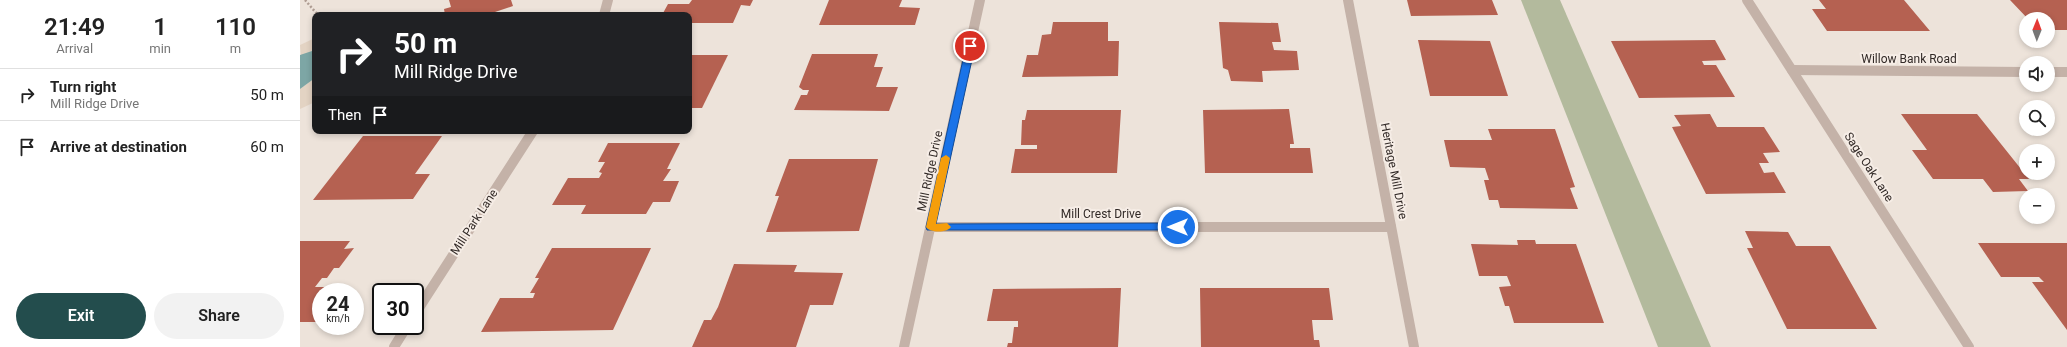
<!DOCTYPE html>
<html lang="en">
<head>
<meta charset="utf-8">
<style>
	body { margin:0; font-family:Roboto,sans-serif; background:#f2f2f2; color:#222; height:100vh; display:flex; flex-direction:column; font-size:15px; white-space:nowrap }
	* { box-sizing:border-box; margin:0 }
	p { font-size:13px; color:#767676 }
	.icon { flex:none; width:22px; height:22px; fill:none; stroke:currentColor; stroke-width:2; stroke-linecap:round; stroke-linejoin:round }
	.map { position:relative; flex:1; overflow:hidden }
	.drawer { display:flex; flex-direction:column; background:#fff; width:300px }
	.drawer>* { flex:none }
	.hud { position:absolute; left:12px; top:12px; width:380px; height:122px; border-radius:8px; box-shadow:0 2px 6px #0003; background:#202124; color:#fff; overflow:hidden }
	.needle { width:26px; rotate:1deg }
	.fabs { position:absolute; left:1719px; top:12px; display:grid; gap:8px }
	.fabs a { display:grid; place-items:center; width:36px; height:36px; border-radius:50%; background:#fff; box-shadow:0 2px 6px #0003; font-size:20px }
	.speed { position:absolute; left:12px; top:283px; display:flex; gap:8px; font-size:20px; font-weight:700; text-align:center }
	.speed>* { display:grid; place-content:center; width:52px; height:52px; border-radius:50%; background:#fff; box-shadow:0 2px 6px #0003; line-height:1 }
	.speed small { font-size:10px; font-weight:400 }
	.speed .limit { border:2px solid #111; border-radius:6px; background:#fff; color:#111 }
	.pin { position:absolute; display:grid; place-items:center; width:34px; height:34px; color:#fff; margin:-17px; border:2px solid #fff; border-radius:50%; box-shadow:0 1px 4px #0007 }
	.me { position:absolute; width:44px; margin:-22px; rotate:270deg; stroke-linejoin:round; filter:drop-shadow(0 0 3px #0008) }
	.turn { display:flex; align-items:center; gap:14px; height:84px; padding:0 16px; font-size:18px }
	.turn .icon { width:52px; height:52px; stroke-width:2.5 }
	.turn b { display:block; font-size:28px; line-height:34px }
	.then { display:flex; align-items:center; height:38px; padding:0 16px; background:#0003; gap:8px; font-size:15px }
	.eta { display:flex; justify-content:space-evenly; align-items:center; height:68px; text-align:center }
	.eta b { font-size:24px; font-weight:600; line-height:28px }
	.cta { display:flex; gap:8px; margin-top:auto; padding:8px 16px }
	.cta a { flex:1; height:46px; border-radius:24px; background:#234d4d; color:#fff; font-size:16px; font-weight:600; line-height:46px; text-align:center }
	.cta a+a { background:#f2f2f2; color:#222 }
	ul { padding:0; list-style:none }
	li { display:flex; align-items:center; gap:12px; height:52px; padding:0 16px; border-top:1px solid #e0e0e0 }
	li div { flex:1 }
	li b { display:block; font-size:15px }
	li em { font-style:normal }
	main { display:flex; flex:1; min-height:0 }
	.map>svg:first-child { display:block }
	.green { fill:#b3ba9d }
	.plaza { fill:#e3d3c3 }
	.water { fill:#7da6a5 }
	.building { fill:#b56151 }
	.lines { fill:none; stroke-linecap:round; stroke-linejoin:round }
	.path { stroke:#af9d93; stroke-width:2.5; stroke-dasharray:2 2; stroke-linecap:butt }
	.street { stroke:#c4b2a8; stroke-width:10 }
	.route { fill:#1a73e8; stroke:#114b97 }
	.slow { fill:#f59e0b }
	.labels { text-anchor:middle; stroke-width:4; stroke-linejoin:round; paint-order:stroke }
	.street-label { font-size:12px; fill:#322a27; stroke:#f6ede6 }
</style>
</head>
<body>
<main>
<section class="drawer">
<div class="eta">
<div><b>21:49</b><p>Arrival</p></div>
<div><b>1</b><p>min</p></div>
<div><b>110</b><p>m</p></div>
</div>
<ul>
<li><svg class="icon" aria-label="right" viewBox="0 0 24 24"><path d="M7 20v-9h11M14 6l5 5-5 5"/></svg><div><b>Turn right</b><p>Mill Ridge Drive</p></div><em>50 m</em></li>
<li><svg class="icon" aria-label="arrive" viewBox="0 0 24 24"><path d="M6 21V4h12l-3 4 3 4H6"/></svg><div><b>Arrive at destination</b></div><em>60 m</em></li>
</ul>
<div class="cta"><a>Exit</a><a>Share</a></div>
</section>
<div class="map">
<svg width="1767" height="347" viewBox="0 0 1767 347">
	<rect width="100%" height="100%" fill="#ede3da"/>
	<!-- green -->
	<polygon class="green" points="1221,0 1260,0 1411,347 1358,347"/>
	<!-- plaza -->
	<g class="plaza">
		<polygon points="15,38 15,50 1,56 0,45"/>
		<polygon points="15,78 15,102 0,109 0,89"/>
	</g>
	<!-- water -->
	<polygon class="water" points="15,50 15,78 0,89 0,55"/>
	<!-- building -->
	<g class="building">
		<polygon points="149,0 211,0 213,6 186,15 145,15 144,9 151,7"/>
		<polygon points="392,0 453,0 450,6 441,5 433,23 389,23 389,15 362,15 368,4 389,4"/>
		<polygon points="529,0 602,0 599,7 620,8 615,25 519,25"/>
		<polygon points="1107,0 1192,0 1198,15 1111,16"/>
		<polygon points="1519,0 1604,0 1630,31 1527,31 1512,9 1526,9"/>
		<polygon points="1710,0 1767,0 1767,30 1748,30 1748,19 1728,19"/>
		<polygon points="753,22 808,22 808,41 819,41 818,76 722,77 727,55 738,55 742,35 751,34"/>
		<polygon points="919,22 978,23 981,42 972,42 974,50 997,51 999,70 962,71 963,82 931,81 928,70 923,68"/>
		<polygon points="1118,40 1190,41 1208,96 1130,96"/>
		<polygon points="1415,40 1426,60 1402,61 1404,65 1416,65 1435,97 1339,98 1311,41"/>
		<polygon points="512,54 578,54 574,67 583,67 576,87 598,87 589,111 494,110 501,95 507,95 509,90 503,90 499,87"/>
		<polygon points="389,55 428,55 402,108 389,108"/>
		<polygon points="989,109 994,144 990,144 990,148 1010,148 1013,173 905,173 903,110"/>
		<polygon points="727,110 821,110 817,173 711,173 715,149 737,149 737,145 721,145 722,120 725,120"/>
		<polygon points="1410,114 1417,127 1464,127 1480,152 1463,153 1469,163 1459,163 1464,173 1474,172 1486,193 1406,194 1372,127 1381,126 1374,115"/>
		<polygon points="1601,114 1677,114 1729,179 1719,179 1728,191 1693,192 1683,179 1633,179 1612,150 1627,150"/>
		<polygon points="1188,129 1255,129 1275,187 1270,188 1278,209 1200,208 1198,200 1189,200 1184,180 1189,180 1185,168 1150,167 1144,140 1192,140"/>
		<polygon points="63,136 142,136 115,174 130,174 113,199 13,200"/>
		<polygon points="308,143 380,143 367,169 371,169 363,181 379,181 370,202 353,202 346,214 281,214 286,205 252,205 268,178 299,178 302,173 299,172 305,162 298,162"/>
		<polygon points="489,159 578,159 559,231 466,232 479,196 475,196"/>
		<polygon points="1445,231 1488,232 1496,246 1530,246 1577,329 1487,329 1447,248 1453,248"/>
		<polygon points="1217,240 1235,240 1236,244 1276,244 1304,323 1214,323 1209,306 1205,306 1199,287 1211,286 1207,276 1179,276 1171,244 1218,245"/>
		<polygon points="0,241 50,241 44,249 54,248 39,268 34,268 27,278 22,278 15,287 52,287 49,292 21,292 21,322 0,322"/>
		<polygon points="1678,243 1767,243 1767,330 1732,282 1744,282 1739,277 1701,277"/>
		<polygon points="252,248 351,248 313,330 181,332 200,298 233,298 235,293 230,293 239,278 235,278"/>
		<polygon points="434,264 497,265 494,272 543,273 533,305 510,305 496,347 392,347 404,320 411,320 418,307"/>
		<polygon points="821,288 818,347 707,347 708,343 712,343 714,327 718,327 718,321 687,321 693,289"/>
		<polygon points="900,288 1029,288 1033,320 1012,320 1014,340 1019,340 1020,347 901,347"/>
	</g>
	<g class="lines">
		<!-- path -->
		<polyline class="path" points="5,0 18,15"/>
		<!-- street -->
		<g class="street">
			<polyline points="1048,0 1114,347"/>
			<polyline points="1447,0 1669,347"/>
			<polyline points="304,15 308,0"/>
			<polyline points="1492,70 1726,72"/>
			<polyline points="1748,72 1767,72"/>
			<polyline points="631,227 1091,227"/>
			<polyline points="115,314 233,131"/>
			<polyline points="94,347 107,326"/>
			<polyline points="604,347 680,0"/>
		</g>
	</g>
	<!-- route -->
	<polygon class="route" points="670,43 675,46 636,224 878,223 882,224 882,230 627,230 626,227 666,46"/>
	<!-- slow -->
	<path class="slow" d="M646 155 650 158 636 224 647 223 651 227C647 233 630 233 626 227L641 158Z"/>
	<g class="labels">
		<!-- street labels -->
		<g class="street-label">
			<text x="1609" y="63">Willow Bank Road</text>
			<text transform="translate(1569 167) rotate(57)" y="4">Sage Oak Lane</text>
			<text transform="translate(630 171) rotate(-78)" y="4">Mill Ridge Drive</text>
			<text transform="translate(1094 171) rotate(79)" y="4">Heritage Mill Drive</text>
			<text x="801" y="218">Mill Crest Drive</text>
			<text transform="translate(174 222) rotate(-57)" y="4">Mill Park Lane</text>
		</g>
	</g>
</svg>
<div class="fabs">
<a><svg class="needle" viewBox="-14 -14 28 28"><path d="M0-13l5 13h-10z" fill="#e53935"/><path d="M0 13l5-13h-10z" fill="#767676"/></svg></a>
<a><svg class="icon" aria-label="sound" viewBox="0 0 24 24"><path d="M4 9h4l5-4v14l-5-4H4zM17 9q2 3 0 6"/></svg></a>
<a><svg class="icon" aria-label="search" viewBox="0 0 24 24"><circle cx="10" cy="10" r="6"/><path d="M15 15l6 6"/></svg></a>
<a>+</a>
<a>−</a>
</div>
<div class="speed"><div>24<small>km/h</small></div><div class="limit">30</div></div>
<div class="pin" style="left:670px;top:46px;background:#d93025"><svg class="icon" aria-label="arrive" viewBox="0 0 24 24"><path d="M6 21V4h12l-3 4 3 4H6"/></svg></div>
<svg class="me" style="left:878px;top:227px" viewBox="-20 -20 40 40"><circle r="17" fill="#1a73e8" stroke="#fff" stroke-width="3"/><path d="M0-11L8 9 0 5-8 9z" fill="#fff"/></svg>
<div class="hud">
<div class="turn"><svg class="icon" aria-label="right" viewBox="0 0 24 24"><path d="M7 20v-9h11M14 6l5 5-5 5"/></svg><div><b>50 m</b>Mill Ridge Drive</div></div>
<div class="then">Then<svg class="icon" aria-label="arrive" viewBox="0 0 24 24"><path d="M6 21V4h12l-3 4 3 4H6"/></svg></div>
</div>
</div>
</main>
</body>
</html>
